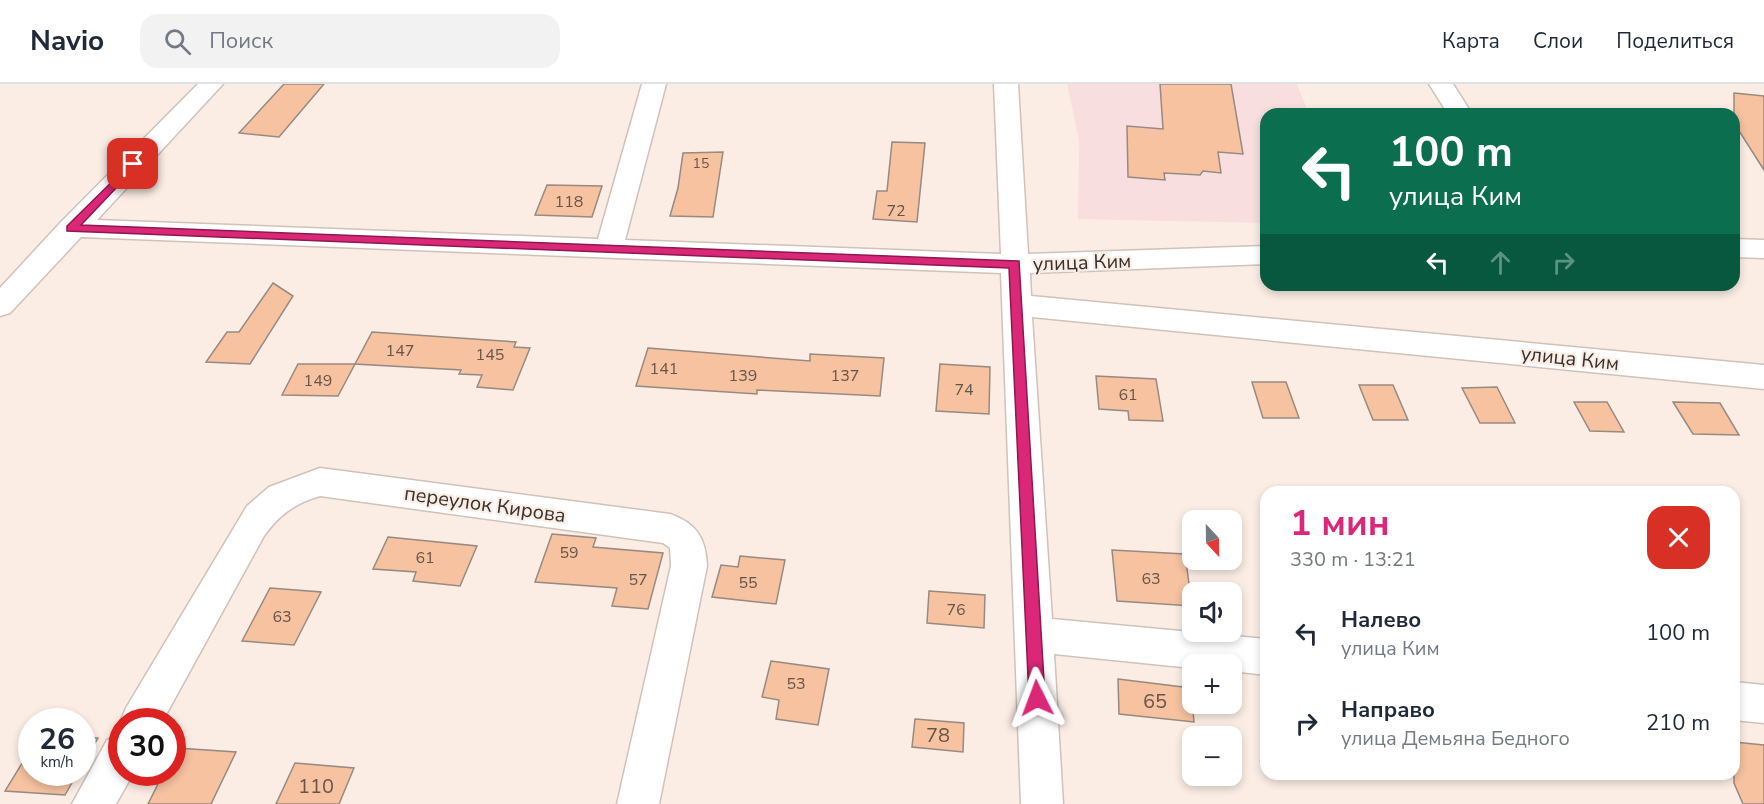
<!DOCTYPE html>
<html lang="ru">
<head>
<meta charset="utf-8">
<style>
	body { margin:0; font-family:"Nunito Sans",sans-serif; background:#f2f2f3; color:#1f2937; height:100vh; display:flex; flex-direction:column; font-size:22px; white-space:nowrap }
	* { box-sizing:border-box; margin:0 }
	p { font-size:20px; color:#747a83 }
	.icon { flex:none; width:33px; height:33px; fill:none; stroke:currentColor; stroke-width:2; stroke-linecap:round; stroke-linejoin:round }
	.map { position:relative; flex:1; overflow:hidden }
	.panel { position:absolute; left:1260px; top:402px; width:480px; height:294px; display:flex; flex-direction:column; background:#fff; border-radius:18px; box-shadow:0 3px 9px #0003 }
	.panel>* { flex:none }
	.guide { position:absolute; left:1260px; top:24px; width:480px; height:183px; border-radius:18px; box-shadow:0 3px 9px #0003; background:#0b6e4f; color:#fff; overflow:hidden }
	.needle { width:39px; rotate:158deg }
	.fabs { position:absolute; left:1182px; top:426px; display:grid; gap:12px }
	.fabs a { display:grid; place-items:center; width:60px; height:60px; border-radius:12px; background:#fff; box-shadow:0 3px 9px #0003; font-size:30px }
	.speed { position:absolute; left:18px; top:624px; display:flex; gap:12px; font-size:30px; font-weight:700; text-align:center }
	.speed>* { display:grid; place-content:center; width:78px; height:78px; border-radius:50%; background:#fff; box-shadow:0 3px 9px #0003; line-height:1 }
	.speed small { font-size:15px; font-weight:400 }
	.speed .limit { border:9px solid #d22; background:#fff; color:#111 }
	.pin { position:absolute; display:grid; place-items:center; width:51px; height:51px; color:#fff; margin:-26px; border-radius:12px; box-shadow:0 3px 9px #0006 }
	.me { position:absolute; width:66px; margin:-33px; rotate:357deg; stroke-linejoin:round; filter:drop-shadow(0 0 4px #0008) }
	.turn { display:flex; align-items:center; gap:21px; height:126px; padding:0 30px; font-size:27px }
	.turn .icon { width:78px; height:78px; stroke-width:2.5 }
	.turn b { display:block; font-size:42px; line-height:51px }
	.lanes { display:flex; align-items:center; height:57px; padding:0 30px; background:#0003; justify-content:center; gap:30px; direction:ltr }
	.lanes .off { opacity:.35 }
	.round { display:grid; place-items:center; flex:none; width:63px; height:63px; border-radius:18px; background:#f2f2f3 }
	.head { display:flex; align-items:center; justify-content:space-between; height:102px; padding:0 30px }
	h1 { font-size:36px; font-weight:700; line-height:45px; color:#db2777 }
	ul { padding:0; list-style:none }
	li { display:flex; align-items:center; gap:18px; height:90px; padding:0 30px }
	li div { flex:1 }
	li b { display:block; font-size:22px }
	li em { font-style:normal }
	header { display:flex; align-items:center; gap:36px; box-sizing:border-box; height:84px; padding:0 30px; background:#fff; border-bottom:2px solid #e0e1e3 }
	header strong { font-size:28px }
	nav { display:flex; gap:33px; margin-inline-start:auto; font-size:21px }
	.search { width:420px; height:54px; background:#f2f2f3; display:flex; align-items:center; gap:15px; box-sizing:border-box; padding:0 21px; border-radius:18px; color:#747a83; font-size:22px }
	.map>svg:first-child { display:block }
	.industrial { fill:#f9dedf }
	.building { fill:#f6c2a0; stroke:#978a82; stroke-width:1.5 }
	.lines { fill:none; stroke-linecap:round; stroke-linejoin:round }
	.street-casing { stroke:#d0c2b9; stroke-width:3 }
	.street { fill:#fff; fill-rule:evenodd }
	.route { fill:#db2777; stroke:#8e194d; stroke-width:1.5 }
	.labels { text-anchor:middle; stroke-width:4.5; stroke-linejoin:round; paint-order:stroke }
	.far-number-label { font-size:14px; fill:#66554a }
	.number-label { font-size:16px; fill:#66554a }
	.street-label { font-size:20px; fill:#36312d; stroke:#fbede4 }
	.near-number-label { font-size:20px; fill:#66554a }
</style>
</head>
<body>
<header>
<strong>Navio</strong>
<div class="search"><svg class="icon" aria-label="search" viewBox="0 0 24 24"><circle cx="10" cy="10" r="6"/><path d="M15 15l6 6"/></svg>Поиск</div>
<nav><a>Карта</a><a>Слои</a><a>Поделиться</a></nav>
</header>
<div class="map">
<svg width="1764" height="720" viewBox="0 0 1764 720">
	<rect width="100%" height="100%" fill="#fbede4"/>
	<!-- industrial -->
	<polygon class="industrial" points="1067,0 1297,0 1309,30 1266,30 1266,139 1078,135 1079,56"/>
	<!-- building -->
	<g class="building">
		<polygon points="284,0 324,0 279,53 239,49"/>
		<polygon points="1160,0 1231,0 1243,70 1218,68 1221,89 1203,87 1200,91 1164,89 1165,96 1128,93 1127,42 1163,45"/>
		<polygon points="1734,9 1764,12 1764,86 1734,39"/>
		<polygon points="892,58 925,59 917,138 873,135 877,107 887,107"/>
		<polygon points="723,68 713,133 670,132 678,104 683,69"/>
		<polygon points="547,101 602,102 592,133 535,131"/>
		<polygon points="273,199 293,212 250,280 206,278 227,248 239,248"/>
		<polygon points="372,248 516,258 514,263 530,264 513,306 477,303 482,291 459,290 461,286 355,280"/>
		<polygon points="648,264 810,277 810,270 884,274 880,312 757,306 757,310 636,302"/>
		<polygon points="298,280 355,280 338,312 282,311"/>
		<polygon points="940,280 990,283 989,330 936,327"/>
		<polygon points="1096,292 1156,295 1163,337 1129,336 1128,327 1099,325"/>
		<polygon points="1252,298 1286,298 1299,334 1263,334"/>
		<polygon points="1359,301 1393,301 1408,336 1373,336"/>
		<polygon points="1497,303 1515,339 1480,339 1462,304"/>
		<polygon points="1574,318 1607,318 1624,348 1590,347"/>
		<polygon points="1673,318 1720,319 1739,351 1693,350"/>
		<polygon points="552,450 596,454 593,463 663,469 648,525 612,522 617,504 535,498"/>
		<polygon points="388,453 477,462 460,502 413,497 416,488 373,485"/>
		<polygon points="1112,466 1185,470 1192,522 1117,517"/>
		<polygon points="740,472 785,476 776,520 712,513 721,481 738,483"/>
		<polygon points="270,504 321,508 294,561 242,557"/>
		<polygon points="929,507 985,511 984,544 927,539"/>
		<polygon points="771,577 829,585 818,641 776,635 779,616 762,613"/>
		<polygon points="1118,595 1191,604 1194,638 1119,630"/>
		<polygon points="915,635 964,639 963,668 912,663"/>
		<polygon points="82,652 98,654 82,681"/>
		<polygon points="1734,658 1764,661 1764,720 1743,720 1734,699"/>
		<polygon points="32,663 32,688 78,688 65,711 5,707"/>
		<polygon points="177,664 236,668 211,720 148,720 164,688 172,688 172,673"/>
		<polygon points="295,679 354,684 339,720 276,720"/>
	</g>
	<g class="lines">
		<!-- street casing -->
		<g class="street-casing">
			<g id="street">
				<polygon points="198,0 223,0 97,136 598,155 642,0 666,0 625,156 1001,170 994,0 1018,0 1028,170 1266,162 1266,180 1030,189 1031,212 1764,281 1764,305 1032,233 1052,535 1266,555 1266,591 1232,587 1232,580 1192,580 1192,584 1054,570 1063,720 1021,720 1001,189 81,153 10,229 0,232 0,204 61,138"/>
				<polygon points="1429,0 1453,0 1472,30 1448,30"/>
				<polygon points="1734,155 1764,156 1764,174 1734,173"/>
				<path d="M320 384 670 430C696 439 706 454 707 482L659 720H617L671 482 670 464 663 459 320 412C295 419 279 431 264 452L162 638H122V642L120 638 126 624 247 422 269 403Z"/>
				<polygon points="1734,598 1764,601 1764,639 1734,636"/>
				<polygon points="122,650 122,688 134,688 116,720 72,720 107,656"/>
			</g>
		</g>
		<!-- street -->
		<use href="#street" class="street"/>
	</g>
	<!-- route -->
	<polygon class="route" points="133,77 137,78 137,82 81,141 1019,177 1045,614 1043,620 1037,622 1031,620 1029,614 1009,184 67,147 67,142"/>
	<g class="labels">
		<!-- far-number labels -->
		<g class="far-number-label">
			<text x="701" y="84">15</text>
		</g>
		<!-- number labels -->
		<g class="number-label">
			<text x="569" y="123">118</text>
			<text x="896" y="132">72</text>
			<text x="400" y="272">147</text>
			<text x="490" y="276">145</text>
			<text x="664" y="290">141</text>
			<text x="743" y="297">139</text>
			<text x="845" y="297">137</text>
			<text x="318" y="302">149</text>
			<text x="964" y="311">74</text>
			<text x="1128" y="316">61</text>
			<text x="569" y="474">59</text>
			<text x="425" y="479">61</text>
			<text x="1151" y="500">63</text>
			<text x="638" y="501">57</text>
			<text x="748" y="504">55</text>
			<text x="956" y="531">76</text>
			<text x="282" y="538">63</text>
			<text x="796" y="605">53</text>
		</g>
		<!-- street labels -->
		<g class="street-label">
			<text transform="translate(1082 178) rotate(-2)" y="7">улица Ким</text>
			<text transform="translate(1570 274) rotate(6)" y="7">улица Ким</text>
			<text transform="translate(485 420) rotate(8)" y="7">переулок Кирова</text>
		</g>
		<!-- near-number labels -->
		<g class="near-number-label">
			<text x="1155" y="624">65</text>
			<text x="938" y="658">78</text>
			<text x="316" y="709">110</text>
		</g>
	</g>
</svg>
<div class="fabs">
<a><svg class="needle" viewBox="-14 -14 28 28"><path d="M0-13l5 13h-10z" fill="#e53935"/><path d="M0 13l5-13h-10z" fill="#747a83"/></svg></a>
<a><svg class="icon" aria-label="sound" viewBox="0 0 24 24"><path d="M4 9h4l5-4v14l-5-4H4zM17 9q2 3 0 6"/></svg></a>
<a>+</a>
<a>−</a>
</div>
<div class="speed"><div>26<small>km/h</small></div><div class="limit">30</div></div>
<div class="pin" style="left:133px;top:80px;background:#d93025"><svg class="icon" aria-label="arrive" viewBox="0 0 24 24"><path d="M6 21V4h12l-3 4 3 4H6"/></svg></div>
<svg class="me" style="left:1037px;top:614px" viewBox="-20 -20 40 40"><path d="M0-17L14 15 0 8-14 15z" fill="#db2777" stroke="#fff" stroke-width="4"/></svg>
<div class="guide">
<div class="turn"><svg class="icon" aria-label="left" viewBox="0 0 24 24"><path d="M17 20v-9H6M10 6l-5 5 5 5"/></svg><div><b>100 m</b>улица Ким</div></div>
<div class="lanes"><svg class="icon" aria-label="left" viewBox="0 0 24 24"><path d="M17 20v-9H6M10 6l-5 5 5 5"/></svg><svg class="icon off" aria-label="ahead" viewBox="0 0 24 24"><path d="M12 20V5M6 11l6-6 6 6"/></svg><svg class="icon off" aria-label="right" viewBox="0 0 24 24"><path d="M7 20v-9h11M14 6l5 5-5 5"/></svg></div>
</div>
<section class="panel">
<div class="head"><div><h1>1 мин</h1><p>330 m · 13:21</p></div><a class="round" style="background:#d93025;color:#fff"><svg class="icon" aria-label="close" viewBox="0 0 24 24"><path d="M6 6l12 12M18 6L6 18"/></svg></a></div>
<ul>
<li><svg class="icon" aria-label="left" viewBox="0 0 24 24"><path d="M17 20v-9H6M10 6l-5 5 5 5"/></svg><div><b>Налево</b><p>улица Ким</p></div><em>100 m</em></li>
<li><svg class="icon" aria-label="right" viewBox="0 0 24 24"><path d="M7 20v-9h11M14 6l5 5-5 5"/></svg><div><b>Направо</b><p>улица Демьяна Бедного</p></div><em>210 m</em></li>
</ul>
</section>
</div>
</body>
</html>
